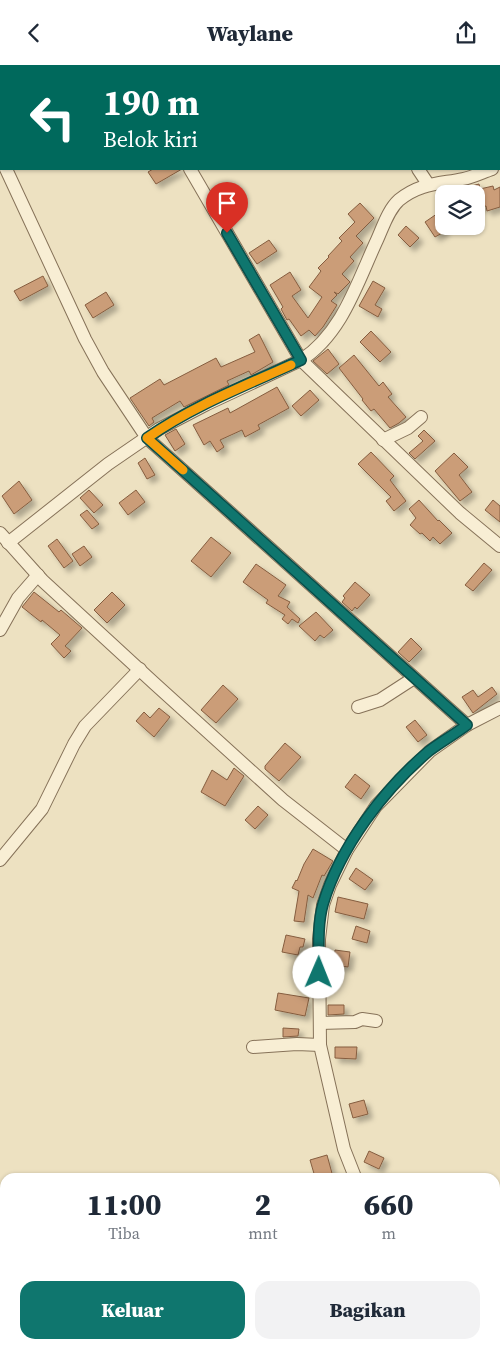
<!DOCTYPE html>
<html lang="id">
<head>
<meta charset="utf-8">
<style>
	body { margin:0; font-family:"Source Serif 4",serif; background:#f2f2f3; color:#1f2937; height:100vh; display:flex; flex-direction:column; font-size:19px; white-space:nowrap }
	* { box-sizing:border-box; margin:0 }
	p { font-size:16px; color:#747a83 }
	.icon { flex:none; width:28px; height:28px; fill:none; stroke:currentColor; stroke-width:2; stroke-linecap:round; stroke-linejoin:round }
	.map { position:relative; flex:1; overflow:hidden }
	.panel { position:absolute; left:0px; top:1108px; width:500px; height:176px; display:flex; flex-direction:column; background:#fff; border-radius:15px 15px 0 0; box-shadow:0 1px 4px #0004 }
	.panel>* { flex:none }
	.banner { position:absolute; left:0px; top:0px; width:500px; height:105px; box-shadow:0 1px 4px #0004; background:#00695c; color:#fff; overflow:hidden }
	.controls { position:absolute; left:435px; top:120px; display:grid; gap:10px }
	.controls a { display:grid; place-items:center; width:50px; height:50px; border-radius:10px; background:#fff; box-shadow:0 1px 4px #0004; font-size:25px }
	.pin { position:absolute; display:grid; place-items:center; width:42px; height:42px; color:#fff; margin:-51px -21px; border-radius:50% 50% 50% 0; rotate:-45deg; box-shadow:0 0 5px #0007 }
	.pin .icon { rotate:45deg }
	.me { position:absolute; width:55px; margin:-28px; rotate:1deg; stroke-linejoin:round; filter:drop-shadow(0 0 4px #0008) }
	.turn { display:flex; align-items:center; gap:18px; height:105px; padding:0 20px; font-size:22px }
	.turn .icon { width:65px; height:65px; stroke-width:2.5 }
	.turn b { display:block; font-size:35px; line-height:42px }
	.eta { display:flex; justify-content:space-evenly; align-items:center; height:85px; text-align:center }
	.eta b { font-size:30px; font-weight:800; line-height:35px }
	.button { display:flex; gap:10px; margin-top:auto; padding:10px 20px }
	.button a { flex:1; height:58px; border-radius:15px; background:#0f766e; color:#fff; font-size:20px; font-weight:800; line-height:58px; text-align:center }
	.button a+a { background:#f2f2f3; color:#1f2937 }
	header { display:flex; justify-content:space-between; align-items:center; height:65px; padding:0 20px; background:#fff; font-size:22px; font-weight:800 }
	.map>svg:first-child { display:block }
	.building { fill:#cb9d78; stroke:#855d3f; filter:url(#shadow) }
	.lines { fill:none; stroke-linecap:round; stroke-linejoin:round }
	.street-casing { stroke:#867259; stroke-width:14 }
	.street { stroke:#f8eed4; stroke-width:12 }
	.route-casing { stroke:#0a4d48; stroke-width:12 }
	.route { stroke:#0f766e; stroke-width:9 }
	.slow { stroke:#f59e0b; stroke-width:9 }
</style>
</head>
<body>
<header><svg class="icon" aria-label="back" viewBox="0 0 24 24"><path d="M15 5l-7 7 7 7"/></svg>Waylane<svg class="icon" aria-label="share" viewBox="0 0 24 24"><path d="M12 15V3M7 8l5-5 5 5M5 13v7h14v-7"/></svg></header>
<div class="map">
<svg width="500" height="1283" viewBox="0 0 500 1283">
	<defs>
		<filter id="shadow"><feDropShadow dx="4.5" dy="4.5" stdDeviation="2.5" flood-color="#0004"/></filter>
	</defs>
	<rect width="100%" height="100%" fill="#ede1c1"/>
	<!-- building -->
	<g class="building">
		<polygon points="153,104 182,104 156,119 148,107"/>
		<polygon points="479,119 480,124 493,121 494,125 500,122 500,142 487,146 486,141 476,143 476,129 453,129 452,126"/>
		<polygon points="360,138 374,153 356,171 363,178 350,192 354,196 342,209 350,217 338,229 334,227 337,230 331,236 337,240 323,262 315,271 309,265 301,271 289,254 287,255 281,244 283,242 270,220 290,207 301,225 292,231 308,253 322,232 309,222 321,206 318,203 329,192 328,191 342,176 339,173 355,157 348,149"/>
		<polygon points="444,144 444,167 435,172 425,157"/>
		<polygon points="406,161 419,173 410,182 398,170"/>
		<polygon points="269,175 277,186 257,199 249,188"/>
		<polygon points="43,211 48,221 20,236 14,226"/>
		<polygon points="373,216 385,223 375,240 382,244 378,252 359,241"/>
		<polygon points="106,227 114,240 93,253 85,240"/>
		<polygon points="371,266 391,287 380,297 360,277"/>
		<polygon points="259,269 273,297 251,310 249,306 227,316 229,320 184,342 180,336 152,353 154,357 149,361 130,333 160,314 164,320 216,293 221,302 255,287 249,275"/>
		<polygon points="328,284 339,299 327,309 313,296"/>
		<polygon points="354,290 379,321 383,317 392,329 388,332 406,352 399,358 390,363 374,344 371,346 362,335 363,334 339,303"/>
		<polygon points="277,322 289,343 258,360 260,364 245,372 242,365 220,375 224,382 217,387 210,376 204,380 193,360 228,343 230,348"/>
		<polygon points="310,325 319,335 301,351 292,341"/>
		<polygon points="176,364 185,379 175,386 165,370"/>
		<polygon points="424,365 435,376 415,394 409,388 423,376 418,371"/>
		<polygon points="371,387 394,411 390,415 406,436 394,446 386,436 391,432 358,399"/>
		<polygon points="454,388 468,402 459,410 472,427 460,436 435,406"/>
		<polygon points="145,393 155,410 147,414 138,398"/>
		<polygon points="19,416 32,435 14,449 2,431"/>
		<polygon points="89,425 103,440 94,448 80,433"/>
		<polygon points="136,425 145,437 128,450 119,438"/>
		<polygon points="419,435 438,456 439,455 452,468 440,479 433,472 430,476 422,468 420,469 410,460 416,453 409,444"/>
		<polygon points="493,435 500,441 500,457 485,445"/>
		<polygon points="87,445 99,459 92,464 80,450"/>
		<polygon points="211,472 231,488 211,512 191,496"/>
		<polygon points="57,474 73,496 64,503 48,481"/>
		<polygon points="84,481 92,492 80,501 72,489"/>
		<polygon points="484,498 492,505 473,526 465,520"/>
		<polygon points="256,499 286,520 278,531 290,537 287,542 300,554 298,558 292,554 288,559 282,554 285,550 266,538 268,535 243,517"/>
		<polygon points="355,517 370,530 357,544 355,542 352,546 342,537 345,533 343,531"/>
		<polygon points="34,527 59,547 61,545 82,563 65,581 71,586 64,593 51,579 60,570 42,555 41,557 22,542"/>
		<polygon points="112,527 125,540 107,558 94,545"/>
		<polygon points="316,547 333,565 324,573 320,570 315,576 299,561"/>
		<polygon points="411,573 422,584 409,597 398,587"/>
		<polygon points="223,620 238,634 216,658 201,645"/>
		<polygon points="492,622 497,629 473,648 462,632 473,625 478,632"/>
		<polygon points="159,643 170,652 154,672 136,656 144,647 150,653"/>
		<polygon points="415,655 427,670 418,677 406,662"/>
		<polygon points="285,678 301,692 279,716 265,704 265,701"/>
		<polygon points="234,703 244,711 225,741 201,727 212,705 227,715"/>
		<polygon points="355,709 370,721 361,734 345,722"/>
		<polygon points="258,741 268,750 255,764 245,755"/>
		<polygon points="313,784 333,796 324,811 322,810 313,833 308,830 304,857 294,856 299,826 292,823 296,815 297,816 304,799"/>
		<polygon points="356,803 373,815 365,825 349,814"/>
		<polygon points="338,832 368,839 364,854 335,847"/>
		<polygon points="356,861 370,866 367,878 352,874"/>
		<polygon points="286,870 305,874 303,882 300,882 298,890 282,887"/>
		<polygon points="335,885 350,887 348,902 333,900"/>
		<polygon points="278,928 309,933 305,951 275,945"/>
		<polygon points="328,940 344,940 344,949 328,950"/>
		<polygon points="283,963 299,964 298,971 283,972"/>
		<polygon points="335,982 357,982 356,994 335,993"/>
		<polygon points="364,1035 368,1049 353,1053 349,1039"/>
		<polygon points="369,1086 384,1093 379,1104 364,1097"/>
		<polygon points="327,1090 333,1112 315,1112 310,1095"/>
	</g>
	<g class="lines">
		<!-- street casing -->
		<g class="street-casing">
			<g id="street">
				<polyline points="131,0 132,1"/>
				<polyline points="351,0 352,1"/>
				<polyline points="0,92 1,94"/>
				<polyline points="6,104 85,274 103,307 147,373 467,660"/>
				<polyline points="190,104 301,295 460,448 500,481"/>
				<polyline points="418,104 428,119"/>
				<polyline points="383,375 408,363 421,352"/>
				<polyline points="0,468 43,516 155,619 283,735 347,785"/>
				<path d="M8 478 108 399 159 364 207 339 301 295C342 269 357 218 377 175 383 162 388 145 399 135 420 118 439 119 463 114 473 112 483 107 492 104"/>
				<polyline points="0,565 18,533 38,510"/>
				<polyline points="358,642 380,635 414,613"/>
				<polyline points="0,795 42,744 74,679 85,661 140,604"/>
				<polyline points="320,958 355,957 362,954 376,956"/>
				<polyline points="253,982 297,979 320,980"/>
				<polyline points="355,1112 344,1084 320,980 319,874 323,840 330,820 347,785 376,741 430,686 467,660 500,643"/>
			</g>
		</g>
		<!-- street -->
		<use href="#street" class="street"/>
	</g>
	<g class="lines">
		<!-- route casing -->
		<g class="route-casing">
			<path id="route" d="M227 168 301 295C249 319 194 340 147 373L467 660C455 669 441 677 429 686 384 724 340 782 323 839 317 860 319 885 319 908"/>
		</g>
		<!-- route -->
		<use href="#route" class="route"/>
		<!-- slow -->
		<path class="slow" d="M183 405 147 373C191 342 242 322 291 300"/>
	</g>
</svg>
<div class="controls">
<a><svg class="icon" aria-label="layers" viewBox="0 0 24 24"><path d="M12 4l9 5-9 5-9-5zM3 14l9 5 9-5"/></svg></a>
</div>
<div class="pin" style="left:227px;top:168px;background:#d93025"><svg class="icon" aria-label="arrive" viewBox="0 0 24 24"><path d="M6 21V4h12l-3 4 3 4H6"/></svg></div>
<svg class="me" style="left:319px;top:908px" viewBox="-20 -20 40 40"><circle r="19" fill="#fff"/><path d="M0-13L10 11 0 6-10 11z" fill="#0f766e"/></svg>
<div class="banner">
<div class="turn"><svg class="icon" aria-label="left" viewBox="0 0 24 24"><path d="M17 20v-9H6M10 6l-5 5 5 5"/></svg><div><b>190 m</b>Belok kiri</div></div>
</div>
<section class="panel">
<div class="eta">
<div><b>11:00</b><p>Tiba</p></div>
<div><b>2</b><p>mnt</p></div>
<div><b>660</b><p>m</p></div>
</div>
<div class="button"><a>Keluar</a><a>Bagikan</a></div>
</section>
</div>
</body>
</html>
